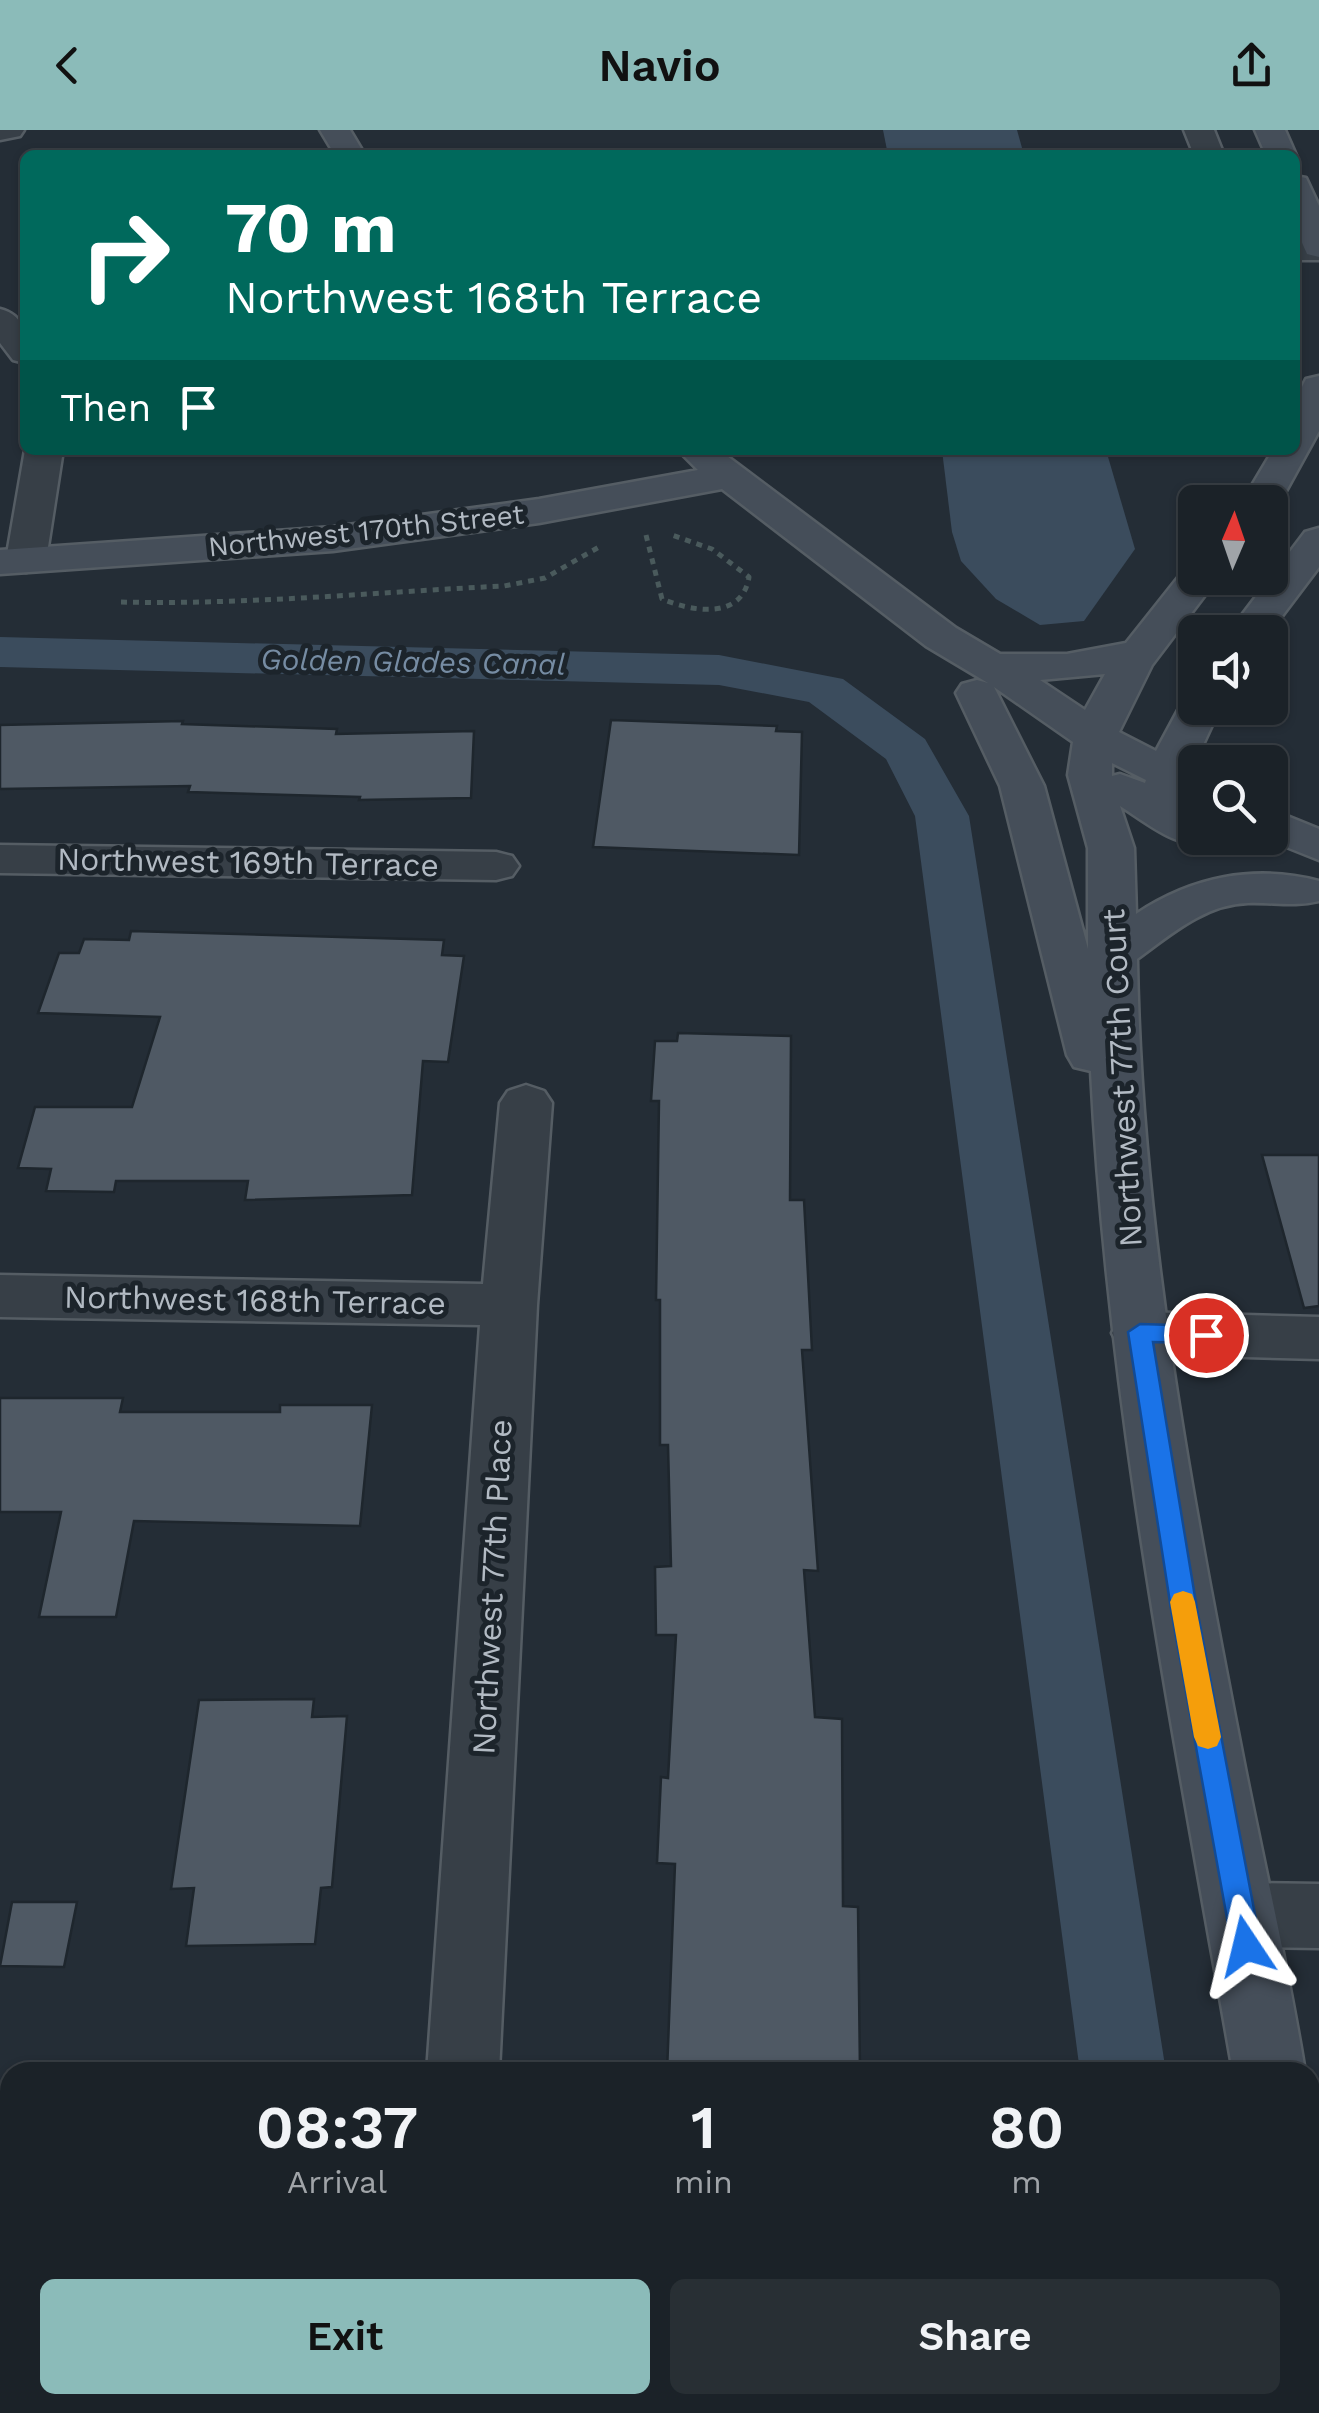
<!DOCTYPE html>
<html lang="en">
<head>
<meta charset="utf-8">
<style>
	body { margin:0; font-family:"Work Sans",sans-serif; background:#282f34; color:#f1f3f6; height:100vh; display:flex; flex-direction:column; font-size:38px; white-space:nowrap }
	* { box-sizing:border-box; margin:0 }
	p { font-size:32px; color:#a0a4a8 }
	.icon { flex:none; width:55px; height:55px; fill:none; stroke:currentColor; stroke-width:2; stroke-linecap:round; stroke-linejoin:round }
	.map { position:relative; flex:1; overflow:hidden }
	.side { position:absolute; left:0px; top:1932px; width:1320px; height:352px; display:flex; flex-direction:column; background:#1b2228; border-radius:30px 30px 0 0; box-shadow:0 2px 8px #0004,0 0 0 2px #393f45 }
	.side>* { flex:none }
	.banner { position:absolute; left:20px; top:20px; width:1280px; height:305px; border-radius:15px; box-shadow:0 2px 8px #0004,0 0 0 2px #393f45; background:#00695c; color:#fff; overflow:hidden }
	.needle { width:65px; rotate:2deg }
	.buttons { position:absolute; left:1178px; top:355px; display:grid; gap:20px }
	.buttons a { display:grid; place-items:center; width:110px; height:110px; border-radius:15px; background:#1b2228; box-shadow:0 2px 8px #0004,0 0 0 2px #393f45; font-size:50px }
	.pin { position:absolute; display:grid; place-items:center; width:85px; height:85px; color:#fff; margin:-42px; border:5px solid #fff; border-radius:50%; box-shadow:0 2px 10px #0007 }
	.me { position:absolute; width:110px; margin:-55px; rotate:350deg; stroke-linejoin:round; filter:drop-shadow(0 0 8px #0008) }
	.turn { display:flex; align-items:center; gap:35px; height:210px; padding:0 40px; font-size:45px }
	.turn .icon { width:130px; height:130px; stroke-width:2.5 }
	.turn b { display:block; font-size:70px; line-height:85px }
	.then { display:flex; align-items:center; height:95px; padding:0 40px; background:#0003; gap:20px; font-size:38px }
	.eta { display:flex; justify-content:space-evenly; align-items:center; height:170px; text-align:center }
	.eta b { font-size:60px; font-weight:600; line-height:70px }
	.cta { display:flex; gap:20px; margin-top:auto; padding:20px 40px }
	.cta a { flex:1; height:115px; border-radius:15px; background:#8bbbb9; color:#111; font-size:40px; font-weight:600; line-height:115px; text-align:center }
	.cta a+a { background:#282f34; color:#f1f3f6 }
	header { display:flex; justify-content:space-between; align-items:center; height:130px; padding:0 40px; background:#8bbbb9; color:#111; font-size:45px; font-weight:600 }
	.map>svg:first-child { display:block }
	.water { fill:#3b4c5d }
	.lines { fill:none; stroke-linecap:round; stroke-linejoin:round }
	.canal { fill:#3b4c5d; fill-rule:evenodd }
	.building { fill:#4f5964; stroke:#1e262d; stroke-width:2.5 }
	.street-casing { stroke:#555d64; stroke-width:5 }
	.secondary-casing { stroke:#555d64; stroke-width:5 }
	.path { stroke:#4a5a5c; stroke-width:5; stroke-dasharray:6 6; stroke-linecap:butt }
	.street { fill:#373f47; fill-rule:evenodd }
	.secondary { fill:#454e59; fill-rule:evenodd }
	.route { fill:#1a73e8; stroke:#114b97; stroke-width:2.5 }
	.slow { fill:#f59e0b }
	.labels { text-anchor:middle; stroke-width:10; stroke-linejoin:round; paint-order:stroke }
	.far-street-label { font-size:28px; fill:#b2bac3; stroke:#1c242b }
	.far-water-label { font-size:30px; font-style:italic; fill:#768ca3; stroke:#1c242b }
	.street-label { font-size:32px; fill:#b2bac3; stroke:#1c242b }
</style>
</head>
<body>
<header><svg class="icon" aria-label="back" viewBox="0 0 24 24"><path d="M15 5l-7 7 7 7"/></svg>Navio<svg class="icon" aria-label="share" viewBox="0 0 24 24"><path d="M12 15V3M7 8l5-5 5 5M5 13v7h14v-7"/></svg></header>
<div class="map">
<svg width="1319" height="2283" viewBox="0 0 1319 2283">
	<rect width="100%" height="100%" fill="#242d36"/>
	<!-- water -->
	<g class="water">
		<polygon points="883,0 1017,0 1024,25 888,25"/>
		<polygon points="942,320 1106,320 1135,419 1084,491 1040,495 996,469 961,431 952,402"/>
	</g>
	<g class="lines">
		<!-- canal -->
		<g class="canal">
			<polygon points="0,507 719,525 843,549 925,609 969,686 1166,1942 1080,1942 915,686 886,629 809,572 719,555 0,537"/>
			<polygon points="1122,2275 1216,2275 1217,2283 1123,2283"/>
		</g>
	</g>
	<!-- building -->
	<g class="building">
		<polygon points="611,590 777,596 776,601 802,602 799,725 593,717"/>
		<polygon points="183,591 182,594 337,599 336,604 474,601 471,668 359,670 360,667 188,662 190,656 0,659 0,595"/>
		<polygon points="131,801 444,810 442,825 464,826 448,932 423,931 412,1065 245,1070 248,1051 116,1051 114,1062 46,1061 51,1039 18,1038 35,977 132,977 160,887 38,883 59,823 79,823 84,809 129,810"/>
		<polygon points="678,903 791,906 790,1070 804,1070 812,1220 802,1220 818,1441 804,1440 815,1587 842,1589 843,1776 858,1777 860,1942 667,1942 675,1734 657,1733 661,1647 668,1648 676,1505 656,1505 655,1437 671,1436 668,1315 660,1315 660,1170 656,1170 659,971 651,971 655,911 677,911"/>
		<polygon points="1262,1025 1319,1025 1319,1176 1304,1178"/>
		<polygon points="0,1268 123,1268 120,1282 280,1282 280,1275 372,1275 360,1396 134,1391 116,1487 39,1487 61,1382 0,1382"/>
		<polygon points="314,1569 312,1587 347,1586 332,1757 321,1758 315,1814 186,1816 194,1758 171,1759 199,1570"/>
		<polygon points="12,1772 77,1772 64,1837 0,1836"/>
	</g>
	<g class="lines">
		<!-- street casing -->
		<g class="street-casing">
			<g id="street">
				<polygon points="0,0 24,0 20,6 0,10"/>
				<polygon points="1184,0 1214,0 1224,25 1194,25"/>
				<rect x="1295" y="110" width="24" height="20"/>
				<path d="M0 179C28 186 25 209 25 233L13 230 0 213Z"/>
				<polygon points="25,320 63,320 46,430 40,438 26,442 12,438 6,430"/>
				<polygon points="0,715 496,722 512,726 519,736 512,746 496,750 0,743"/>
				<polygon points="526,955 544,961 552,973 537,1175 499,1942 427,1942 480,1195 0,1187 0,1145 483,1154 500,973 508,961"/>
				<polygon points="1140,1182 1319,1187 1319,1229 1140,1224 1120,1218 1112,1203 1120,1188"/>
				<polygon points="1241,1753 1319,1754 1319,1818 1241,1817 1217,1807 1206,1785 1217,1763"/>
				<polygon points="404,2275 484,2275 483,2283 403,2283"/>
			</g>
		</g>
		<!-- secondary casing -->
		<g class="secondary-casing">
			<g id="secondary">
				<polygon points="320,0 350,0 365,25 335,25"/>
				<polygon points="1255,0 1285,0 1296,25 1266,25"/>
				<polygon points="1295,46 1306,48 1319,76 1319,127 1307,124 1295,97"/>
				<polygon points="1319,246 1319,301 1280,372 1270,381 1270,372 1242,372 1273,320 1295,320 1295,271 1306,249"/>
				<path d="M687 320H719L956 498 1000 524H1067L1126 513 1184 440 1195 437V448H1218L1152 535 1119 602 1156 621 1184 569 1195 566V578H1220L1195 632V671L1184 669 1182 675 1195 682V708H1213C1185 727 1145 691 1120 676L1134 718 1136 784C1191 747 1254 734 1319 751V771C1295 777 1272 772 1248 773 1205 774 1170 805 1137 829 1141 1102 1193 1371 1245 1638 1265 1739 1289 1841 1305 1942H1233C1175 1610 1108 1279 1091 941L1074 937 1067 925 1000 656 956 563 962 554 977 550 988 553 926 516 722 359 539 393 333 421 0 444V420L333 397 539 369 698 340 683 325ZM1105 544 1085 580 1040 550ZM994 557 1073 612 1068 645 1088 718V819L1044 656ZM1112 633 1146 650 1145 653 1120 644 1112 646Z"/>
				<polygon points="1319,398 1319,437 1270,502 1229,502 1305,402"/>
				<polygon points="1270,679 1319,699 1319,730 1264,708 1270,708"/>
				<polygon points="1310,2137 1319,2141 1319,2266 1310,2263"/>
			</g>
		</g>
		<!-- path -->
		<g class="path">
			<path d="M646 405 662 469C693 482 742 490 749 447L712 419 669 404"/>
			<path d="M121 472C248 475 377 462 504 456L545 448 599 417"/>
		</g>
		<!-- street -->
		<use href="#street" class="street"/>
		<!-- secondary -->
		<use href="#secondary" class="secondary"/>
	</g>
	<!-- route -->
	<polygon class="route" points="1140,1194 1206,1196 1217,1205 1206,1213 1153,1212 1197,1479 1261,1816 1257,1826 1246,1830 1236,1826 1232,1816 1171,1479 1128,1202"/>
	<!-- slow -->
	<polygon class="slow" points="1183,1461 1192,1464 1195,1472 1221,1607 1217,1616 1208,1619 1198,1616 1194,1607 1170,1472 1174,1464"/>
	<g class="labels">
		<!-- far-street labels -->
		<g class="far-street-label">
			<text transform="translate(366 400) rotate(-6)" y="10">Northwest 170th Street</text>
		</g>
		<!-- far-water labels -->
		<g class="far-water-label">
			<text transform="translate(413 532) rotate(1)" y="10">Golden Glades Canal</text>
		</g>
		<!-- street labels -->
		<g class="street-label">
			<text transform="translate(248 732) rotate(1)" y="11">Northwest 169th Terrace</text>
			<text transform="translate(1122 948) rotate(-93)" y="11">Northwest 77th Court</text>
			<text transform="translate(255 1170) rotate(1)" y="11">Northwest 168th Terrace</text>
			<text transform="translate(492 1457) rotate(-87)" y="11">Northwest 77th Place</text>
		</g>
	</g>
</svg>
<div class="buttons">
<a><svg class="needle" viewBox="-14 -14 28 28"><path d="M0-13l5 13h-10z" fill="#e53935"/><path d="M0 13l5-13h-10z" fill="#a0a4a8"/></svg></a>
<a><svg class="icon" aria-label="sound" viewBox="0 0 24 24"><path d="M4 9h4l5-4v14l-5-4H4zM17 9q2 3 0 6"/></svg></a>
<a><svg class="icon" aria-label="search" viewBox="0 0 24 24"><circle cx="10" cy="10" r="6"/><path d="M15 15l6 6"/></svg></a>
</div>
<div class="pin" style="left:1206px;top:1205px;background:#d93025"><svg class="icon" aria-label="arrive" viewBox="0 0 24 24"><path d="M6 21V4h12l-3 4 3 4H6"/></svg></div>
<svg class="me" style="left:1246px;top:1816px" viewBox="-20 -20 40 40"><path d="M0-17L14 15 0 8-14 15z" fill="#1a73e8" stroke="#fff" stroke-width="4"/></svg>
<div class="banner">
<div class="turn"><svg class="icon" aria-label="right" viewBox="0 0 24 24"><path d="M7 20v-9h11M14 6l5 5-5 5"/></svg><div><b>70 m</b>Northwest 168th Terrace</div></div>
<div class="then">Then<svg class="icon" aria-label="arrive" viewBox="0 0 24 24"><path d="M6 21V4h12l-3 4 3 4H6"/></svg></div>
</div>
<section class="side">
<div class="eta">
<div><b>08:37</b><p>Arrival</p></div>
<div><b>1</b><p>min</p></div>
<div><b>80</b><p>m</p></div>
</div>
<div class="cta"><a>Exit</a><a>Share</a></div>
</section>
</div>
</body>
</html>
